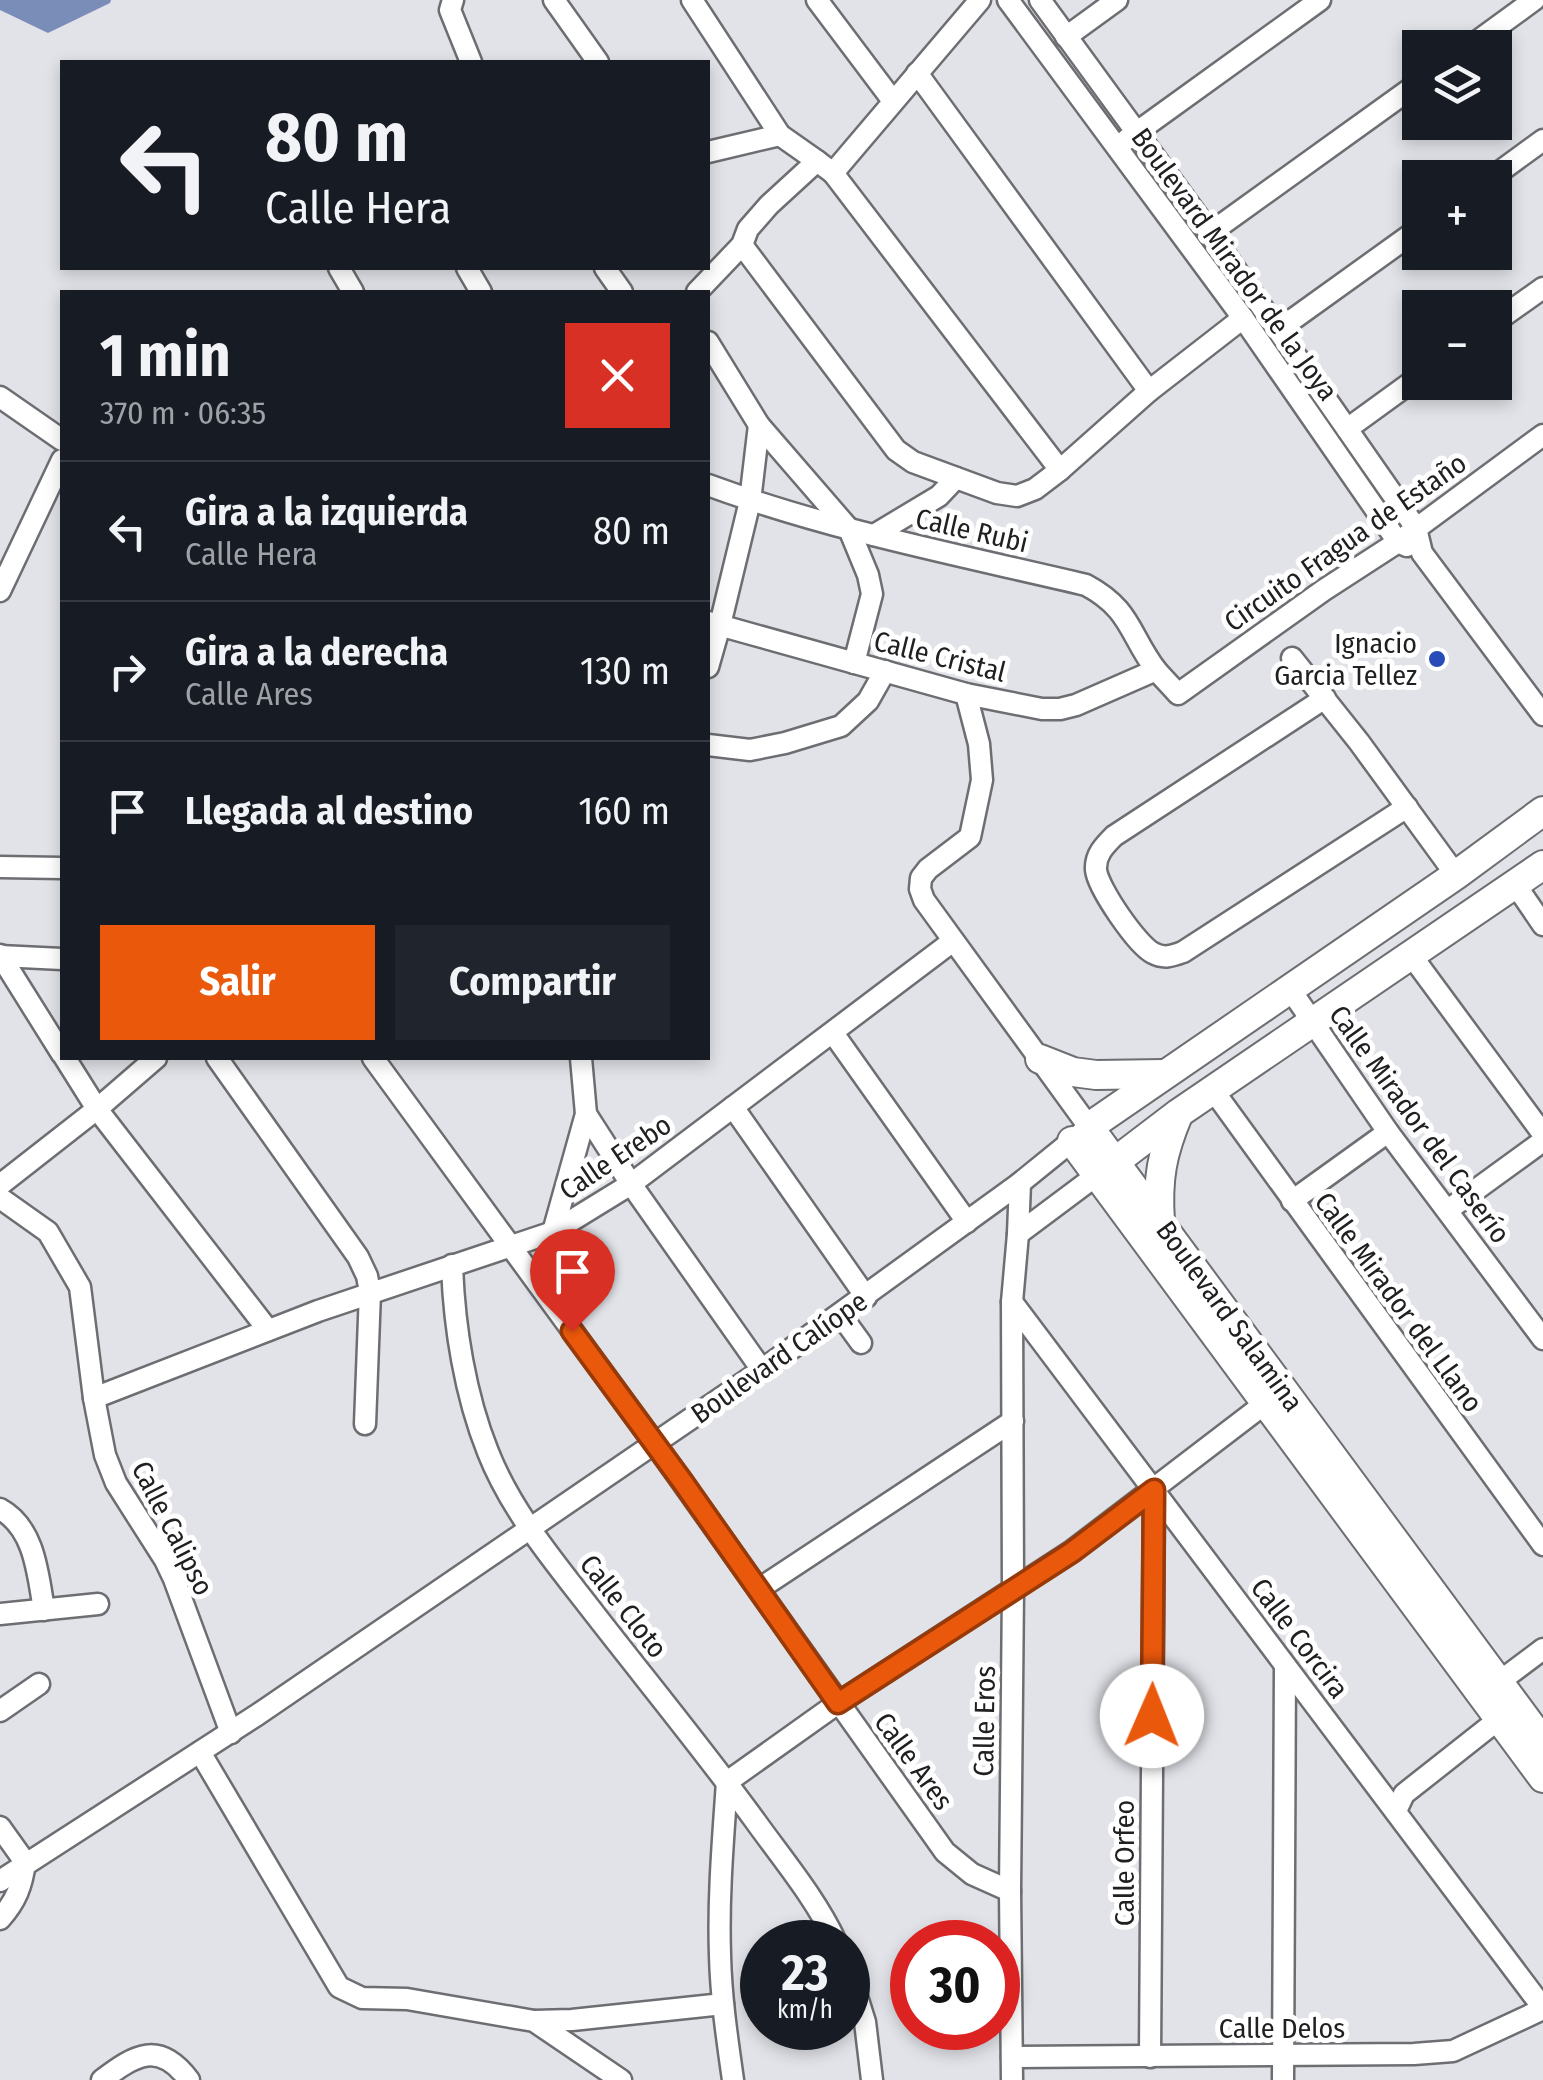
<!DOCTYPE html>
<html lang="es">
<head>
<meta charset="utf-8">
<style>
	body { margin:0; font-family:"Fira Sans Condensed",sans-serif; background:#20242c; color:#f1f3f6; height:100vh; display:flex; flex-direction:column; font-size:38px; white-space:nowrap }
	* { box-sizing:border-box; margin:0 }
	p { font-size:32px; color:#9ea1a6 }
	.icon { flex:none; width:55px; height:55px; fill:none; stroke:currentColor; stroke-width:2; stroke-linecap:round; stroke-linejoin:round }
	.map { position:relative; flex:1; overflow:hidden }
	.drawer { position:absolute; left:60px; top:290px; width:650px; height:770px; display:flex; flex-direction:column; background:#171b24; border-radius:0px; box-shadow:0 5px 15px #0003 }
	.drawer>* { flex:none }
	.guide { position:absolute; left:60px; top:60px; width:650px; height:210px; border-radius:0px; box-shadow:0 5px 15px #0003; background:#171b24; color:#f1f3f6; overflow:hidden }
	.fabs { position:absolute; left:1402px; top:30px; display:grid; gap:20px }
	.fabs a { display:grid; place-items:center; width:110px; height:110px; border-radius:0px; background:#171b24; box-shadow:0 5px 15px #0003; font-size:50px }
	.speed { position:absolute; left:740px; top:1920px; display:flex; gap:20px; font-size:50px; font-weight:700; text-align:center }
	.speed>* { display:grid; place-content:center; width:130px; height:130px; border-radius:50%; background:#171b24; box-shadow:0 5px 15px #0003; line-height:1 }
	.speed small { font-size:25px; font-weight:400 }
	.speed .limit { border:15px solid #d22; background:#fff; color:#111 }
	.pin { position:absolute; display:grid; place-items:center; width:85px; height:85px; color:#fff; margin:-102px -42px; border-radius:50% 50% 50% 0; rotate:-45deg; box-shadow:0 0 10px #0007 }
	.pin .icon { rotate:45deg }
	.me { position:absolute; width:110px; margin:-55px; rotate:1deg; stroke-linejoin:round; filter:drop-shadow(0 0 8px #0008) }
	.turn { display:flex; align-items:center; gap:35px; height:210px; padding:0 40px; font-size:45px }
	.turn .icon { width:130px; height:130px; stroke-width:2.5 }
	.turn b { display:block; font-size:70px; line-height:85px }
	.round { display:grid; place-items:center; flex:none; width:105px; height:105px; border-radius:0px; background:#20242c }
	.head { display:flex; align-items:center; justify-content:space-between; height:170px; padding:0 40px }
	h1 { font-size:60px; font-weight:700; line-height:75px }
	.action { display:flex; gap:20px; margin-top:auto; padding:20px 40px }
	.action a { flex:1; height:115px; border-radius:0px; background:#ea580c; color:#fff; font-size:40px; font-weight:700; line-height:115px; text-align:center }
	.action a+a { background:#20242c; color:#f1f3f6 }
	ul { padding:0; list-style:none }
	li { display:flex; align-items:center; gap:30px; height:140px; padding:0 40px; border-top:2px solid #363941 }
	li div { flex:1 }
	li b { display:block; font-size:38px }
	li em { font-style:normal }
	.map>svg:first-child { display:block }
	.water { fill:#7a8db9 }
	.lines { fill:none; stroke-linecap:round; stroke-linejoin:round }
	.street-casing { stroke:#6c6e72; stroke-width:25 }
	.secondary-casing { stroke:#6c6e72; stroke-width:32 }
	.street { stroke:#fff; stroke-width:20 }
	.secondary { stroke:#fff; stroke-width:28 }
	.route-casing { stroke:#983908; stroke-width:25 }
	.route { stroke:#ea580c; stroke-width:18 }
	.poi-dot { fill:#294bba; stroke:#fff; stroke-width:4 }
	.labels { text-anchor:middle; stroke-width:10; stroke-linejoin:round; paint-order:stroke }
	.street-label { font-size:28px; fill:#202022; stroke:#fff }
	.poi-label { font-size:28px; fill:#202022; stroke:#fff; text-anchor:end }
</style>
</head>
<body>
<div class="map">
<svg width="1543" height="2080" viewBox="0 0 1543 2080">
	<rect width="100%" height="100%" fill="#e1e3e8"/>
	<!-- water -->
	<polygon class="water" points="0,0 111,0 110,3 48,33 0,10"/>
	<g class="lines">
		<!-- street casing -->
		<g class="street-casing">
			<g id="street">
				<polyline points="453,0 450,10 471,62"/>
				<polyline points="554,0 598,62"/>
				<polyline points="692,0 780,135 817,161"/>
				<polyline points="817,0 893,101"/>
				<polyline points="1008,0 1243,318 1398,542 1407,546"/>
				<polyline points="1040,0 1210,233 1347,429 1416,528 1422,553 1543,715"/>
				<polyline points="1066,37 1117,0"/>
				<polyline points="1468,48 1534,0"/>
				<polyline points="917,73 1149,391"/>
				<polyline points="1126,140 1320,0"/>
				<polyline points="708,152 780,135"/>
				<polyline points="833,173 1060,470"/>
				<polyline points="1491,178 1543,140"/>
				<polyline points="1210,233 1420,82"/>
				<polyline points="742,245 896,450 913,462 997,493 1017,496 1035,489 1060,470 1149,391 1243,318"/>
				<polyline points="339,268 353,292"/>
				<polyline points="467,268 481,292"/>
				<polyline points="605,268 622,292"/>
				<polyline points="697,292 742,245 748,229 769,205 817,161 833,173 980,0"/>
				<polyline points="1495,322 1543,288"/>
				<polyline points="1278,330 1420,228"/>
				<polyline points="708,342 759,425 849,529 868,575 872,594 854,663"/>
				<polyline points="0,397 62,440"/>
				<polyline points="1347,429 1420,376"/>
				<path d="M708 485C830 530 959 555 1086 585 1131 609 1129 634 1156 670 1163 678 1171 686 1178 694L1324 590 1398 542 1543 435"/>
				<polyline points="874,535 939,496 956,478"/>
				<polyline points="0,591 62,460"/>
				<polyline points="708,622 966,694 1042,709 1060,709 1076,705 1156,670"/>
				<polyline points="1292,658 1359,742 1456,875"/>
				<polyline points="708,667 720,625 750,501 759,425"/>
				<path d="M1325 698 1114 836C1104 846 1095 855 1096 870 1098 888 1137 945 1153 953 1164 959 1172 956 1183 952L1407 807"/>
				<polyline points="708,745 750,750 785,743 841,726 868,701 885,671"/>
				<polyline points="0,867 62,868"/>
				<polyline points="1515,884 1543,925"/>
				<polyline points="0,955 62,1054"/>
				<polyline points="1411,955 1543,1134"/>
				<polyline points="0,956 62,959"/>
				<polyline points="1290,989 1388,1132 1543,1339"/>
				<polyline points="833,1033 967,1222"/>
				<polyline points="65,1058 97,1109 268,1330"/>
				<polyline points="217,1058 358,1257 367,1276 370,1292 365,1424"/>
				<polyline points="373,1058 655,1444 945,1852 972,1874 1010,1891"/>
				<polyline points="1213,1090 1543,1545"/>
				<polyline points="733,1107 866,1297"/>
				<polyline points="586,1114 631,1184 762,1370"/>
				<polyline points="0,1185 97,1109 156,1058"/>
				<polyline points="0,1198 48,1232 80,1287 94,1398 105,1455 116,1483 165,1560 174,1579 231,1733"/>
				<polyline points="1292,1201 1388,1132"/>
				<polyline points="1448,1210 1543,1141"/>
				<polyline points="553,1232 586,1114 581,1058"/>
				<polyline points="1018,1234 1105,1169"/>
				<path d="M452 1265C454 1326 465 1395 488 1452 512 1513 557 1565 597 1617 650 1685 705 1752 756 1822 784 1861 816 1899 836 1942"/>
				<polyline points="1012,1302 1543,2008"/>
				<polyline points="840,1314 861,1343"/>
				<polyline points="94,1398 318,1311 553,1232 631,1184 953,941"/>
				<path d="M0 1509C35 1528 38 1575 44 1610"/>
				<polyline points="759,1589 1013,1421"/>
				<polyline points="0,1614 98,1604"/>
				<polyline points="1499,1682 1543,1649"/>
				<polyline points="0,1711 39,1684"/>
				<polyline points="200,1752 339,1987 362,1998 407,1999 534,2021 621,2080"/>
				<polyline points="1396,1811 1404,1794 1499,1719"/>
				<path d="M0 1827 25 1862C22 1886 16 1901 0 1919"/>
				<polyline points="0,1881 257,1715 762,1370 1020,1183 1089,1127 924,900 920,889 921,878 928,869 970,837 982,780 979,744 966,694"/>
				<polyline points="848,1968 865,2022 872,2080"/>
				<polyline points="534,2021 572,2020 723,2004"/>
				<polyline points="1012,2057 1414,2054 1453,2051 1543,2009"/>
				<polyline points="1150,2057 1154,1489"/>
				<path d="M102 2080C135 2055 159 2040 189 2080"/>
				<path d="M733 2080C727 2038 721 1997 720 1955 718 1897 723 1840 727 1782L838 1703 1072 1551 1267 1402"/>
				<polyline points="1012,2080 1010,1891 1013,1590 1012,1302 1018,1234 1020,1183"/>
				<polyline points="1283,2080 1285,1666"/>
			</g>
		</g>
		<!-- secondary casing -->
		<g class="secondary-casing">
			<g id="secondary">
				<polyline points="1543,811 1456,875 1089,1127 1543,1742"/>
				<polyline points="1040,1059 1073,1072 1096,1075 1164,1074"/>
				<polyline points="1072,1141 1543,1778"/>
				<polyline points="1116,1161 1179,1113 1543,865"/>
				<path d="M1160 1221C1157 1179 1162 1153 1178 1115"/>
			</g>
		</g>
		<!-- street -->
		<use href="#street" class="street"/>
		<!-- secondary -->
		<use href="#secondary" class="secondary"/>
	</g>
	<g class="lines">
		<!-- route casing -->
		<g class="route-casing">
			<polyline id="route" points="572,1331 682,1481 838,1703 1072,1552 1154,1490 1152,1716"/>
		</g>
		<!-- route -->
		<use href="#route" class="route"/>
	</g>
	<!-- markers -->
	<circle class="poi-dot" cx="1437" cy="659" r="10"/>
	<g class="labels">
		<!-- street labels -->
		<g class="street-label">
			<text transform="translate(1235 264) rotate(54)" y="10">Boulevard Mirador de la Joya</text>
			<text transform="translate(972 530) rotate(13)" y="10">Calle Rubi</text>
			<text transform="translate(1345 542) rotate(-35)" y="10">Circuito Fragua de Estaño</text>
			<text transform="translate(940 656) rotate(14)" y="10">Calle Cristal</text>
			<text transform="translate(1420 1124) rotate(54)" y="10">Calle Mirador del Caserío</text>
			<text transform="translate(615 1157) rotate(-34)" y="10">Calle Erebo</text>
			<text transform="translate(1399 1302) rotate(54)" y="10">Calle Mirador del Llano</text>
			<text transform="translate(1230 1316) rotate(54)" y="10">Boulevard Salamina</text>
			<text transform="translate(779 1357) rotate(-35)" y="10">Boulevard Calíope</text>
			<text transform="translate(173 1528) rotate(63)" y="10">Calle Calipso</text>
			<text transform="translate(624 1606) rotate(52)" y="10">Calle Cloto</text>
			<text transform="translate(1300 1638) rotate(53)" y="10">Calle Corcira</text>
			<text transform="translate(984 1721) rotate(-89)" y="10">Calle Eros</text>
			<text transform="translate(914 1761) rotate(54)" y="10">Calle Ares</text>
			<text transform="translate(1124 1863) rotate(-90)" y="10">Calle Orfeo</text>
			<text x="1282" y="2038">Calle Delos</text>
		</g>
		<!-- poi labels -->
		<g class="poi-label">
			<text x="1417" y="653">Ignacio<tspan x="1417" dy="32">Garcia Tellez</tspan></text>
		</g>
	</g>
</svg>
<div class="fabs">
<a><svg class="icon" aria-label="layers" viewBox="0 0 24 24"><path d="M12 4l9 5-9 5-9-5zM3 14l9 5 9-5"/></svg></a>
<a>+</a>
<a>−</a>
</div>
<div class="speed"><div>23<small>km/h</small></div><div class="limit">30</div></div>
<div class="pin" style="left:572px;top:1331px;background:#d93025"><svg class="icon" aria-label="arrive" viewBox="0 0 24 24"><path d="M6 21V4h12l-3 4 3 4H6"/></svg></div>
<svg class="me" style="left:1152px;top:1716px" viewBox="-20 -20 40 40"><circle r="19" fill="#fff"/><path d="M0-13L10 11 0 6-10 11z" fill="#ea580c"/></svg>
<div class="guide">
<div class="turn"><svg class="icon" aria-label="left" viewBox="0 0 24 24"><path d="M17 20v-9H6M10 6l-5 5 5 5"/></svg><div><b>80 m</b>Calle Hera</div></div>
</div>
<section class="drawer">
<div class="head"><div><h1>1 min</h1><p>370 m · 06:35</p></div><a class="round" style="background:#d93025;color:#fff"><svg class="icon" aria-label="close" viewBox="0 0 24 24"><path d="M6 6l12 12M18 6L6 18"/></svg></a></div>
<ul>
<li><svg class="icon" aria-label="left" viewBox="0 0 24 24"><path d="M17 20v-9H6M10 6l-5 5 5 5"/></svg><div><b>Gira a la izquierda</b><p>Calle Hera</p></div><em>80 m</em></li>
<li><svg class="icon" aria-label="right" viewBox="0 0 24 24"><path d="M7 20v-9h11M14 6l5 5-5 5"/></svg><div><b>Gira a la derecha</b><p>Calle Ares</p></div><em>130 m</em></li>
<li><svg class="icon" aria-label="arrive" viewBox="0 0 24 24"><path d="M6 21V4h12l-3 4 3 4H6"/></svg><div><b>Llegada al destino</b></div><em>160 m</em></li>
</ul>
<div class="action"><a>Salir</a><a>Compartir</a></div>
</section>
</div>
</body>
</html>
